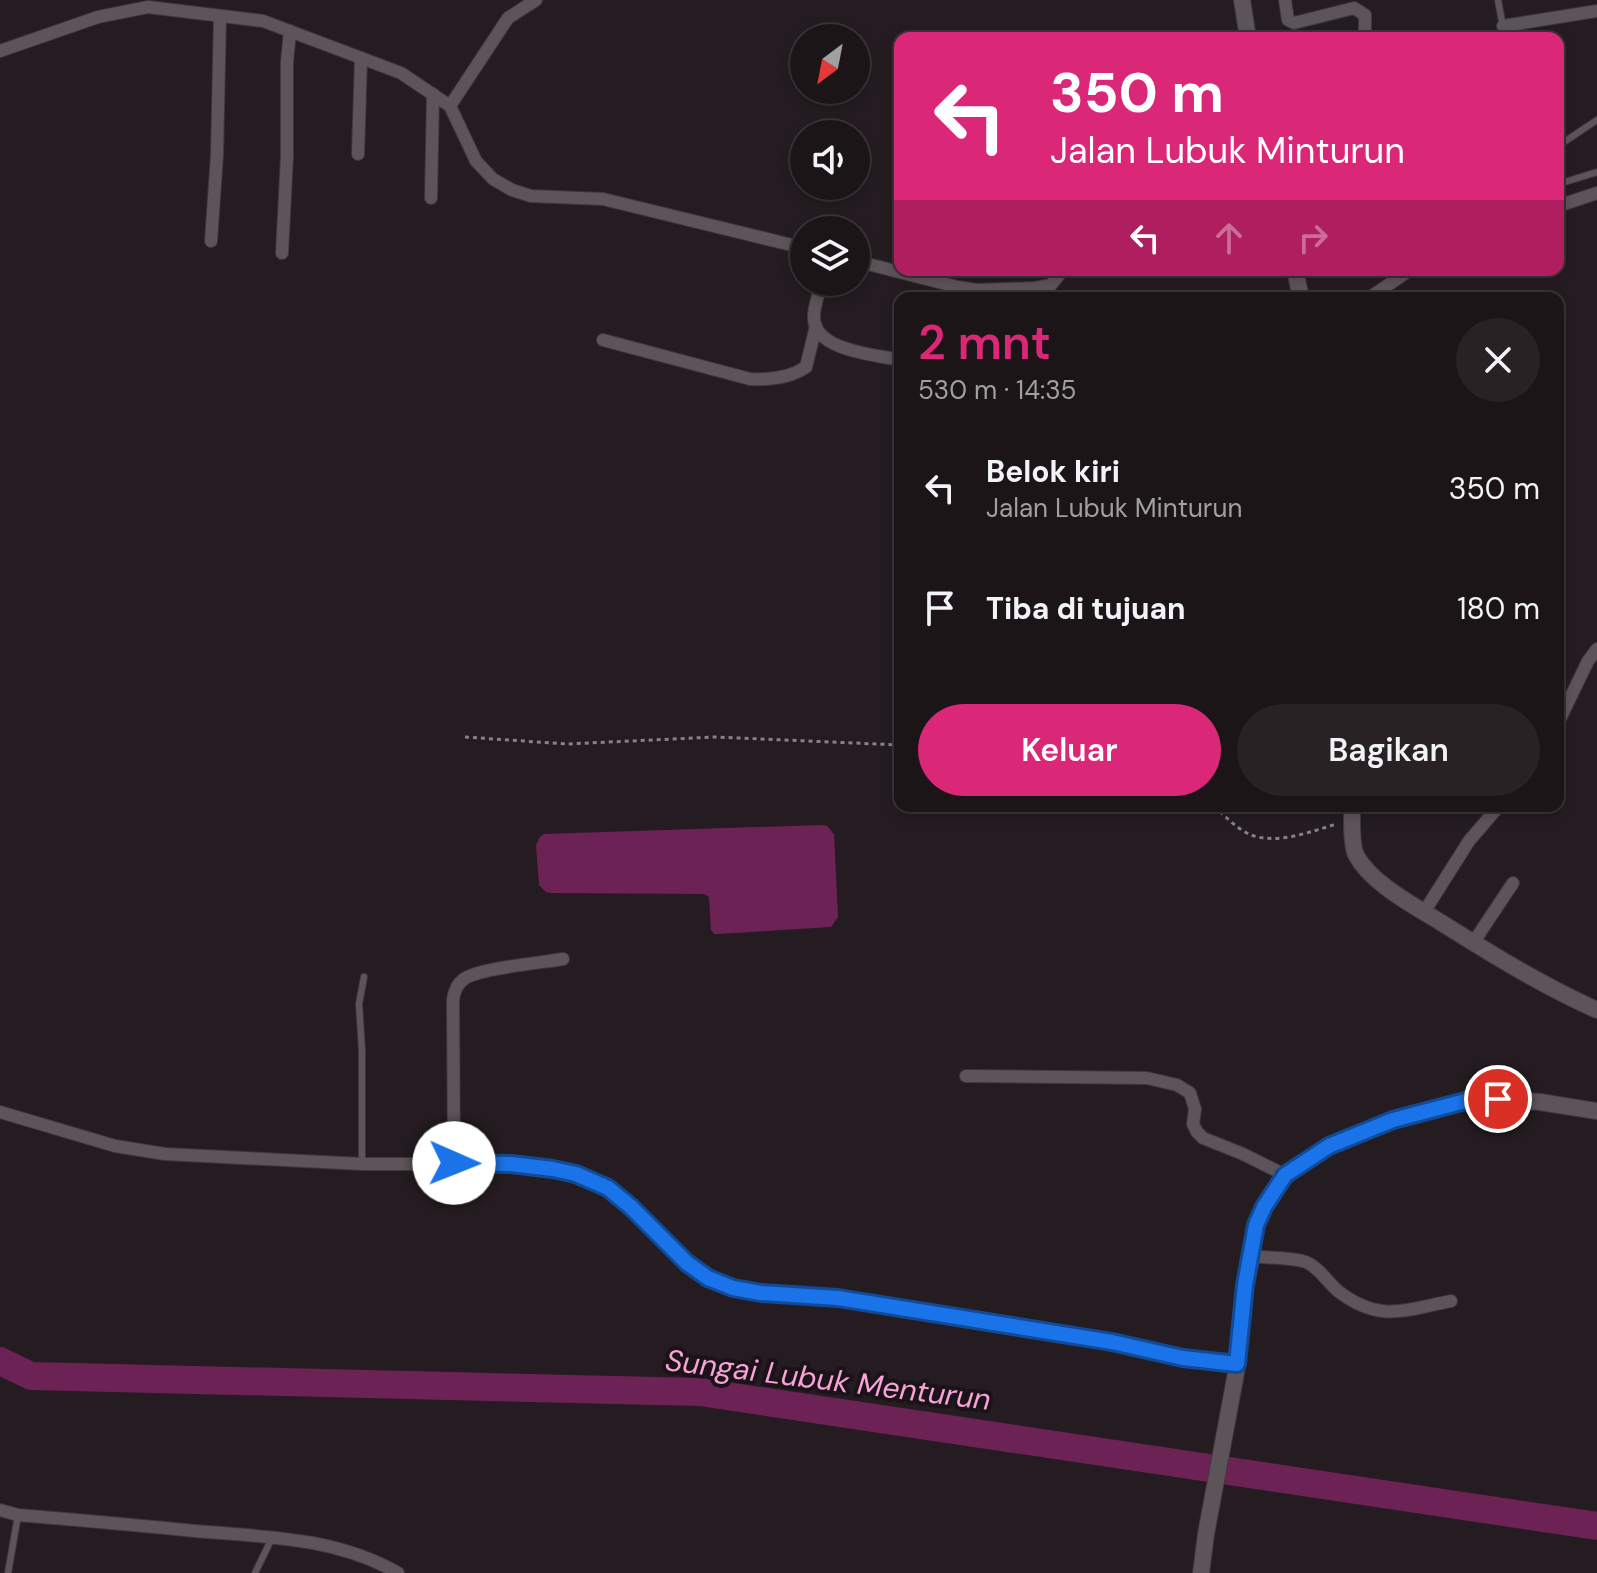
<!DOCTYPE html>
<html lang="id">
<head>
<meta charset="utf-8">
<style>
	body { margin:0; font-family:"DM Sans",sans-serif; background:#282225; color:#f1f3f6; height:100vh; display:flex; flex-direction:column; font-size:30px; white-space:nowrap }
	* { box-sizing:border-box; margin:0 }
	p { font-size:26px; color:#a09fa2 }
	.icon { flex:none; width:44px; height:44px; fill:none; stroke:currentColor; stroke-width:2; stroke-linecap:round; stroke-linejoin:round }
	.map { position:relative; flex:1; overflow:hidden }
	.sheet { position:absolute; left:894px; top:292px; width:670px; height:520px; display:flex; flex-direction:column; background:#1b1518; border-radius:16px; box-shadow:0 4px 12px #0003,0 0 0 2px #393437 }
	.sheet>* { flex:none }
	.top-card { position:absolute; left:894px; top:32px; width:670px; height:244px; border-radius:16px; box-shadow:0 4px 12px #0003,0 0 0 2px #393437; background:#db2777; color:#fff; overflow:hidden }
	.needle { width:52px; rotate:212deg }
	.buttons { position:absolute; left:790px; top:24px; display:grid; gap:16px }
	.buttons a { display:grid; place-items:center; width:80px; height:80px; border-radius:50%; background:#1b1518; box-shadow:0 4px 12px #0003,0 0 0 2px #393437; font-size:40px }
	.pin { position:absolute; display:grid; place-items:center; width:68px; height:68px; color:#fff; margin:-34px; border:4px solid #fff; border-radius:50%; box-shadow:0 2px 8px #0007 }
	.me { position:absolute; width:88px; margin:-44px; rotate:91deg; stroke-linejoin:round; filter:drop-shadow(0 0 6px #0008) }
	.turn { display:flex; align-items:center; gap:28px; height:168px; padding:0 24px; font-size:36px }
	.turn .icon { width:104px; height:104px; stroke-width:2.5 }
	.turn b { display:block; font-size:56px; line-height:68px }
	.lanes { display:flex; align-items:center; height:76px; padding:0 24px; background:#0003; justify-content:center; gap:40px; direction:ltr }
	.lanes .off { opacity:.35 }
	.round { display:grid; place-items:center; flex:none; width:84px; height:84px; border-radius:42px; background:#282225 }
	.head { display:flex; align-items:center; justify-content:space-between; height:136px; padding:0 24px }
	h1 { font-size:48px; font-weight:600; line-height:60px; color:#db2777 }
	.cta { display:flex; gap:16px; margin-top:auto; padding:16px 24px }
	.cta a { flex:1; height:92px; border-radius:48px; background:#db2777; color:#fff; font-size:32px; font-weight:600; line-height:92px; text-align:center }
	.cta a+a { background:#282225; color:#f1f3f6 }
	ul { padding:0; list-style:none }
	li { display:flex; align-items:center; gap:24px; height:120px; padding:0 24px }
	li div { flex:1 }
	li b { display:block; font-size:30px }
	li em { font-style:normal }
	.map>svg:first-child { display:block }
	.water { fill:#6d2256 }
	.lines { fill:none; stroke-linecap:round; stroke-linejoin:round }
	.river { stroke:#6d2256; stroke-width:28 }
	.service-casing { stroke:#3e383b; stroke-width:8 }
	.minor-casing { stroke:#3e383b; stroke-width:14 }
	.tertiary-casing { stroke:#3e383b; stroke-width:18 }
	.path { stroke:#888185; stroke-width:3; stroke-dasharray:4 4; stroke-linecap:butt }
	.service { stroke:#5d5459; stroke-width:6 }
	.minor { stroke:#5d5459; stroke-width:12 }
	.tertiary { stroke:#5d5459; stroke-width:16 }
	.route-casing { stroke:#114b97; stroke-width:20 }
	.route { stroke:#1a73e8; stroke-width:14 }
	.labels { text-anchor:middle; stroke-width:8; stroke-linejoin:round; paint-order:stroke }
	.water-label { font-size:30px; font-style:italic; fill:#f9a2d8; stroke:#1a1317 }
</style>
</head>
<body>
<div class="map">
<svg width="1597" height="1573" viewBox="0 0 1597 1573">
	<rect width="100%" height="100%" fill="#241c20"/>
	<!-- water -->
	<polygon class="water" points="821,825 827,826 834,834 838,917 831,927 718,934 714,934 711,930 709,897 704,894 552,893 546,892 539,885 536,845 540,837 544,834"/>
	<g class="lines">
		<!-- river -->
		<polyline class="river" points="0,1361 31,1376 700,1392 1597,1526"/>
		<!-- service casing -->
		<g class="service-casing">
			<g id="service">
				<polyline points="1498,0 1505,38"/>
				<polyline points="1558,146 1597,120"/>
				<polyline points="1558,184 1597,172"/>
				<polyline points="362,1164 362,1050 359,1004 364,977"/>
				<polyline points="8,1573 18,1515"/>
				<polyline points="255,1573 272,1538"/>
			</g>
		</g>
		<!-- minor casing -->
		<g class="minor-casing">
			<g id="minor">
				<polyline points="1285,0 1288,20 1294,23 1354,8 1365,15 1365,38"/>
				<polyline points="1503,26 1597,11"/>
				<polyline points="0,51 98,17 148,7 263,21 401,73 450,106 476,161 493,179 512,190 531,196 603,199 804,248"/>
				<polyline points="450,106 508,18 536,0"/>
				<polyline points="358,154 361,58"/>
				<polyline points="431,198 433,94"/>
				<polyline points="1558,206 1597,193"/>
				<polyline points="211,241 217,155 220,16"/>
				<polyline points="282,253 287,156 287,62 290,31"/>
				<polyline points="856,261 958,287 976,290 1035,288 1051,285 1059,275 1060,270"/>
				<path d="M822 282C819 293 813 308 814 319 816 351 877 355 900 360"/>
				<polyline points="1369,298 1410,270"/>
				<path d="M603 340 750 379C770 380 790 378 806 367L816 326"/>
				<polyline points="1558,723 1588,661 1597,649"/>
				<polyline points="1424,912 1469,841 1499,806"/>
				<polyline points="1473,943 1513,883"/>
				<polyline points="966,1076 1147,1078 1177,1085 1190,1093 1195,1109 1193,1124 1197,1132 1203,1138 1243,1154 1285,1175"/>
				<polyline points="0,1112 115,1146 165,1154 362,1164 511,1164 553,1169 576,1174 608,1188 631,1207 687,1263 708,1278 733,1288 761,1293 838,1298 1112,1342 1183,1358 1237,1364"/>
				<path d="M454 1163 453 1000C454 992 457 984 464 979 480 968 541 963 563 959"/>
				<path d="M1250 1256C1265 1258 1293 1257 1306 1262 1320 1268 1327 1282 1338 1291 1379 1323 1405 1310 1451 1301"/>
				<path d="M0 1510 18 1515C77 1520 136 1525 195 1531 265 1537 335 1537 398 1573"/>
			</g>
		</g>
		<!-- tertiary casing -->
		<g class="tertiary-casing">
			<g id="tertiary">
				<polyline points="1242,0 1248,38"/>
				<polyline points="1295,270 1301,298"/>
				<path d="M1352 806C1352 818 1351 845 1356 855 1370 882 1411 904 1437 920 1488 952 1541 985 1597 1010"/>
				<polyline points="1201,1573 1206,1534 1236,1373 1245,1285 1256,1225 1264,1207 1285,1175 1329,1146 1393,1120 1469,1100 1498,1099 1540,1102 1597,1111"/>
			</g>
		</g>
		<!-- path -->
		<g class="path">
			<polyline points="465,737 567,744 715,737 900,745"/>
			<path d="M1214 806C1225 816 1236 828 1249 834 1275 846 1312 831 1337 824"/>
		</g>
		<!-- service -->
		<use href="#service" class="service"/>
		<!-- minor -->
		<use href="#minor" class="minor"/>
		<!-- tertiary -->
		<use href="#tertiary" class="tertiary"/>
	</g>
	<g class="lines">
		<!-- route casing -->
		<g class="route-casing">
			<polyline id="route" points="454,1163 511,1164 553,1169 576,1174 608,1188 631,1207 687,1263 708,1278 733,1288 761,1293 838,1298 1112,1342 1183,1358 1237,1364 1245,1285 1256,1225 1264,1207 1285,1175 1329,1146 1393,1120 1469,1100 1498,1099"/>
		</g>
		<!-- route -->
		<use href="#route" class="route"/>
	</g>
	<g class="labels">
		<!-- water labels -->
		<g class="water-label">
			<text transform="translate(828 1380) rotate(7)" y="10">Sungai Lubuk Menturun</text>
		</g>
	</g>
</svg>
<div class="buttons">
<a><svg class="needle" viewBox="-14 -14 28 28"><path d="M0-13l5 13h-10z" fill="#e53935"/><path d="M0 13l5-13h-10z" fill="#a09fa2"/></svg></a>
<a><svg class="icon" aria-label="sound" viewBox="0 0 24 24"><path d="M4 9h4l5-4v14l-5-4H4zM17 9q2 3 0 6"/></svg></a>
<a><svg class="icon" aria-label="layers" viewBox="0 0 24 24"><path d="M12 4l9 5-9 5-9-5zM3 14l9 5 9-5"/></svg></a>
</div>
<div class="pin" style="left:1498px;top:1099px;background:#d93025"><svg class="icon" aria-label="arrive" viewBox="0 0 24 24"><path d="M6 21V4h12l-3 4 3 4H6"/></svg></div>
<svg class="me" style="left:454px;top:1163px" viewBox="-20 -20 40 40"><circle r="19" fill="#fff"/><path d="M0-13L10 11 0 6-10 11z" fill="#1a73e8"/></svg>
<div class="top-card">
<div class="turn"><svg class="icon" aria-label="left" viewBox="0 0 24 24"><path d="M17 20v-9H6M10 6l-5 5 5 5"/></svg><div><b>350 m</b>Jalan Lubuk Minturun</div></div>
<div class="lanes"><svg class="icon" aria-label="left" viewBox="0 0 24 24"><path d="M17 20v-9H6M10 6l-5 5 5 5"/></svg><svg class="icon off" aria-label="ahead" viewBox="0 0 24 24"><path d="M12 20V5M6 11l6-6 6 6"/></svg><svg class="icon off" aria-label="right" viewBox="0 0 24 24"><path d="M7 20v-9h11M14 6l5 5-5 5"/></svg></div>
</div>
<section class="sheet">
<div class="head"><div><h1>2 mnt</h1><p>530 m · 14:35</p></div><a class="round"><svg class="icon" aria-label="close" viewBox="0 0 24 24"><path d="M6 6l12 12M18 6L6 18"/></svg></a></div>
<ul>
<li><svg class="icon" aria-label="left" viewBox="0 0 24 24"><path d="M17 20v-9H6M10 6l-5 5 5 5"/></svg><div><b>Belok kiri</b><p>Jalan Lubuk Minturun</p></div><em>350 m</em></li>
<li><svg class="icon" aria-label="arrive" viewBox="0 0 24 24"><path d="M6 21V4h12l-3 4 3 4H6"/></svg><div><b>Tiba di tujuan</b></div><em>180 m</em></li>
</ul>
<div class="cta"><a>Keluar</a><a>Bagikan</a></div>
</section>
</div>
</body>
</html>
